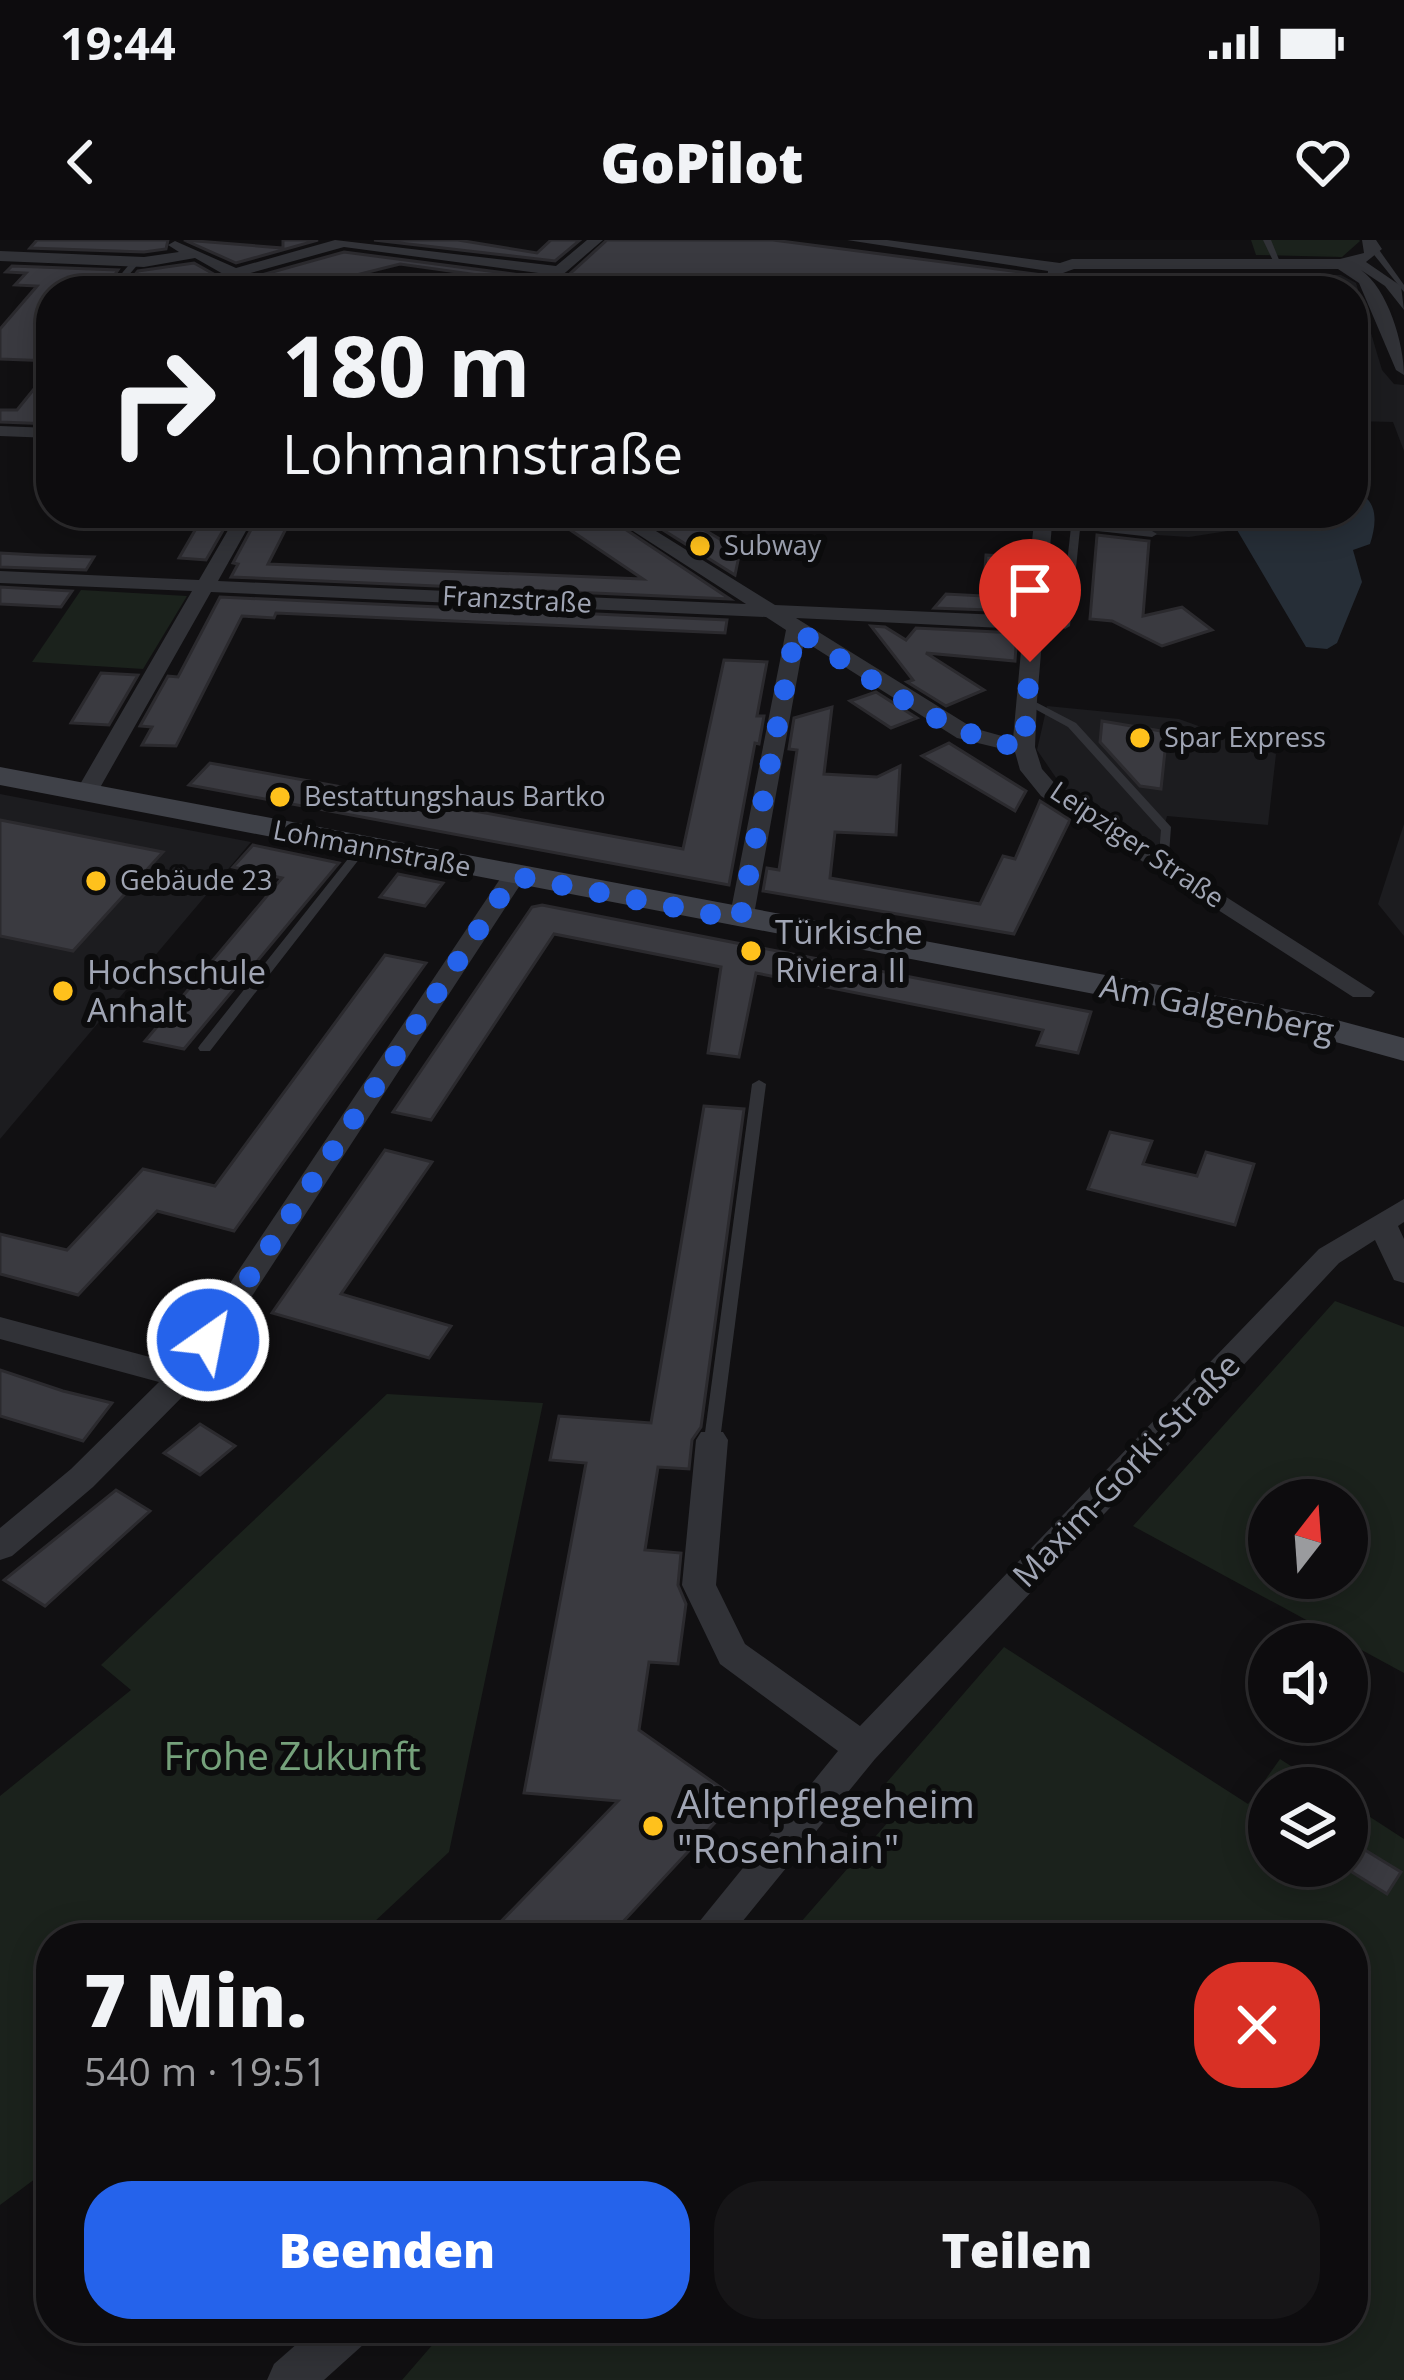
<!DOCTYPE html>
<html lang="de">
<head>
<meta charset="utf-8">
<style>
	body { margin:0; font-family:"Open Sans",sans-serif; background:#161517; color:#f1f3f6; height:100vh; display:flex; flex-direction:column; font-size:45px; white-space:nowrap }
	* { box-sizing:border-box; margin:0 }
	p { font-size:39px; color:#9a9b9e }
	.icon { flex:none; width:66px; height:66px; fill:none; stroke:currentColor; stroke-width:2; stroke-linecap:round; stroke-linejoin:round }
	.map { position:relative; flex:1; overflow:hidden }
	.details { position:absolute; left:36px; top:1683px; width:1332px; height:420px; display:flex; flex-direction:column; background:#0d0c0e; border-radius:48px; box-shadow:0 6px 30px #0003,0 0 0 3px #2d2c2e }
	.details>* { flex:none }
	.hud { position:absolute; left:36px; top:36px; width:1332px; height:252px; border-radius:48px; box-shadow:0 6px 30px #0003,0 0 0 3px #2d2c2e; background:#0d0c0e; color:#f1f3f6; overflow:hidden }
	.needle { width:78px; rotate:17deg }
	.fabs { position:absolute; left:1248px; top:1239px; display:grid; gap:24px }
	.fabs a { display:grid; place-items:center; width:120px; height:120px; border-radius:50%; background:#0d0c0e; box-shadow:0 6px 30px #0003,0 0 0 3px #2d2c2e; font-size:60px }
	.pin { position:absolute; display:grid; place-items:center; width:102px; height:102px; color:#fff; margin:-123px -51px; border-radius:50% 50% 50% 0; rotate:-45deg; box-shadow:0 0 12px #0007 }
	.pin .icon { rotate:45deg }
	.me { position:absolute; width:132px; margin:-66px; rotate:33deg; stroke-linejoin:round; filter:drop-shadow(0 0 9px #0008) }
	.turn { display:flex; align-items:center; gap:42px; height:252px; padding:0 48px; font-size:54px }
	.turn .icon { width:156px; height:156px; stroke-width:2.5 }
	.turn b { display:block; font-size:84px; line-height:102px }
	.round { display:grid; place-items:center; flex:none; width:126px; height:126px; border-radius:48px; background:#161517 }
	.summary { display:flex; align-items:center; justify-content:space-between; height:204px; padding:0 48px }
	h1 { font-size:72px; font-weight:800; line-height:90px }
	.cta { display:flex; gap:24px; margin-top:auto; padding:24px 48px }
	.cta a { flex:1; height:138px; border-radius:48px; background:#2563eb; color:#fff; font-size:48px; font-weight:800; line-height:138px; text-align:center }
	.cta a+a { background:#161517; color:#f1f3f6 }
	.status { display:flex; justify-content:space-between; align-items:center; height:84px; padding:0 60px; background:#0d0c0e; direction:ltr }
	.status svg { height:33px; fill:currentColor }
	header { display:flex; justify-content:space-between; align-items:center; height:156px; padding:0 48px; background:#0d0c0e; font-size:54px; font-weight:800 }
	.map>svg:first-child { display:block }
	.built { fill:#1c1c1f }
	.green { fill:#1b221c; fill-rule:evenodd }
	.water { fill:#262e37 }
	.building { fill:#3a3a40; stroke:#2b2a2e; stroke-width:3 }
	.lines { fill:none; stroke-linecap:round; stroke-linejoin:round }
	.service { fill:#313237; fill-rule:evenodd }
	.minor { fill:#313237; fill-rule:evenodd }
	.secondary { fill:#3f4148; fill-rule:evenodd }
	.route { stroke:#2563eb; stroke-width:21; stroke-dasharray:0 37.8 }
	.poi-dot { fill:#ffc11c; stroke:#0c0c0d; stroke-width:4.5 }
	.labels { text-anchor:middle; stroke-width:12; stroke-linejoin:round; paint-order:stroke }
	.far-poi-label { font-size:27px; fill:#a0a5b4; stroke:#0c0c0d; text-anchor:start }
	.far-street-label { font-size:27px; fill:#a0a5b4; stroke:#0c0c0d }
	.poi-label { font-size:33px; fill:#a0a5b4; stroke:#0c0c0d; text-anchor:start }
	.street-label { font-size:33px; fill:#a0a5b4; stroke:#0c0c0d }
	.near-park-label { font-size:39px; fill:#75a17b; stroke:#0c0c0d }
	.near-poi-label { font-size:39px; fill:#a0a5b4; stroke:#0c0c0d; text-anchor:start }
</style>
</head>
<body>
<div class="status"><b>19:44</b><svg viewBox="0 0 49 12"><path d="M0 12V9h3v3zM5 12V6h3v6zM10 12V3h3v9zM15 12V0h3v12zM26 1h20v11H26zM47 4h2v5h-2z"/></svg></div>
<header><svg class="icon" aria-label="back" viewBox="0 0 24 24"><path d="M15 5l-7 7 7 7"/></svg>GoPilot<svg class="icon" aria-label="heart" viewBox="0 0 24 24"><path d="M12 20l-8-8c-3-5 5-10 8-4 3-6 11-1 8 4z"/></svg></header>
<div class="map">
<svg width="1404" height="2140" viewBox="0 0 1404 2140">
	<rect width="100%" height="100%" fill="#111012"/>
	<!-- built -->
	<g class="built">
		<polygon points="1089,33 1341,35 1356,43 1382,130 1394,144 1404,145 1404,211 1393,182 1353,181 1353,51 1075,51 1077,35"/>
		<polygon points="1061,273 1231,273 1235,277 1228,291 1189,297 1061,289"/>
		<polygon points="1047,466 1179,479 1276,514 1268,585 1167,576 1157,613 1099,579 1063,548 1037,510"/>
		<polygon points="0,554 251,602 0,899"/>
		<polygon points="1404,584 1404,696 1378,664"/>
	</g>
	<!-- green -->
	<g class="green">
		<polygon points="1251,0 1359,0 1360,1 1342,17 1256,15"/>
		<polygon points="81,350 187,356 143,429 32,422"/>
		<path d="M1335 1061 1404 1087V1433L1133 1286ZM1269 1260H1347V1338H1269Z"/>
		<polygon points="387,1154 543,1163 449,1612 357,1698 51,1698 51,1927 0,1965 0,1556 131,1450 101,1425"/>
		<polygon points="1004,1407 1248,1564 1280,1519 1325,1548 1269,1548 1269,1626 1347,1626 1347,1562 1404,1599 1404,2140 402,2140 447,2088 1353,2088 1353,1698 787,1698 902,1566 881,1549"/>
	</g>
	<!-- water -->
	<path class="water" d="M1353 251C1379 258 1377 283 1370 304L1353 310 1362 342 1337 403 1327 409 1306 407 1227 273H1353Z"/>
	<!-- building -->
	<g class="building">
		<polygon points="37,0 168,0 166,9 144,12 30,8"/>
		<polygon points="184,0 283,8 283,0 318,0 236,23"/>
		<polygon points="374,0 458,0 537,13 551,0 580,0 555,21"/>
		<polygon points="607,0 773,0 1043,35 1042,51 653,51 608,45 607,51 551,51"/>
		<polygon points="344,12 536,37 523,51 492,51 507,39 400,24 328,42 343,51 276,51 258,36"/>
		<polygon points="194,23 244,51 121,51 138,31"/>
		<polygon points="12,26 118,30 103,51 51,51 51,68 43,73 44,80 51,82 51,121 0,119 0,89 37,46 15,45 26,33 6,32"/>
		<polygon points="51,128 51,184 0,182 0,170 17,170"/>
		<polygon points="205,273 233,273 206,320 179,318"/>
		<polygon points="260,273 294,273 268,324 643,339 545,273 601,273 730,359 231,337 238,324 233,323"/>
		<polygon points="636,273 676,273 740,311 735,335"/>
		<polygon points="1097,295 1149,301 1143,376 1182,367 1212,390 1162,406 1112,381 1090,379"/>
		<polygon points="0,313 37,315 94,317 86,330 0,327"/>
		<polygon points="986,315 1021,317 1017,371 934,368 946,354 983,356"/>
		<polygon points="0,347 72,351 61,367 0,364"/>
		<polygon points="220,357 727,380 725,393 276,373 274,378 242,376 176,506 142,505 152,487 140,486 168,436 178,437"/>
		<polygon points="871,386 885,387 906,400 916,388 1017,393 1015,421 926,413 984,450 946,466 907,442 913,440"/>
		<polygon points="724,420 767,422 757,476 764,476 759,504 755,503 729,645 189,545 210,523 683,609"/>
		<polygon points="101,433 138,435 109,485 71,483"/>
		<polygon points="876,452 917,478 891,488 850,461"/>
		<polygon points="832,467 824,534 877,537 900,526 896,595 835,592 830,638 980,664 1003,616 1015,619 1040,561 1070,580 1014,694 763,651 767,628 779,630 797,510 789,509 794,478"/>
		<polygon points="1102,481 1167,492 1161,549 1140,546 1100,502"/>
		<polygon points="949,503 1026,551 1015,571 922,516"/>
		<polygon points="0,580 26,585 163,612 73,711 0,696"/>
		<polygon points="253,605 339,623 184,809 145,801 282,638 233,627"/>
		<polygon points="398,634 443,643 425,666 380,657"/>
		<polygon points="542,665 967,748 1091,772 1078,813 1037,805 1043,790 756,733 739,817 708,813 721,727 554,694 431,880 393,872 532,667"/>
		<polygon points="385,715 426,723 234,991 157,971 78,1055 0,1034 0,994 67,1010 143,929 215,946"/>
		<polygon points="704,866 744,869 701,1187 692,1200 689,1229 658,1227 645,1310 681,1313 678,1345 686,1364 678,1424 649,1422 639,1490 737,1559 608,1698 485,1698 618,1561 524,1553 586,1223 550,1220 559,1176 651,1183"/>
		<polygon points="1110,892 1152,901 1143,924 1197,936 1206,912 1254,924 1235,985 1088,949"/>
		<polygon points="385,910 432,922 341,1054 451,1086 429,1118 272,1073"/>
		<polygon points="0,1130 63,1151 112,1163 83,1201 0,1176"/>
		<polygon points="200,1184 235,1206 200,1235 164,1213"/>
		<polygon points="116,1250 150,1271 45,1366 4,1340"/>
		<polygon points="1347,1599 1401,1632 1387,1654 1347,1629"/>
	</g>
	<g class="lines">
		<!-- service -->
		<g class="service">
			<polygon points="1263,0 1271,0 1282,27 1276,27"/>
			<polygon points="1371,7 1377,7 1404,45 1404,52 1371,11"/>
			<polygon points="133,20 140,22 115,51 107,51"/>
			<polygon points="51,72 51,77 47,77 47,73"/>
			<polygon points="1056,273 1067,273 1079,283 1152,291 1157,294 1152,297 1080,289 1070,386 1065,389 1060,386 1071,287"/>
			<polygon points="1026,457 1076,483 1171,587 1168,628 1160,628 1158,625 1161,590 1068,487 1022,462 1022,458"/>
			<polygon points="363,603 369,607 367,609 210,811 200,811 198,808 200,805 359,605"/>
			<polygon points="759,840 766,844 720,1200 718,1204 706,1204 704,1200 752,844"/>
		</g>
		<!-- minor -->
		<g class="minor">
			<polygon points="335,0 556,26 587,0 603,0 544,51 527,51 546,34 344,7 247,34 272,51 253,51 195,18 144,27 0,21 0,11 144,17 179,12 168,5 175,1 236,28"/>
			<path d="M847 0H887L1060 23 1072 19H1340L1364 13 1362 0H1376L1382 9 1366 22 1401 46 1404 70 1385 46 1361 30C1388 49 1404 104 1404 135L1396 130 1359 43 1338 29H1074L1063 33 1062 51H1046L1048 31Z"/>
			<polygon points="0,186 51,188 51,198 0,196"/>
			<path d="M238 273H256L218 341 746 364 605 273H627L775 365 1024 376 1035 273H1053L1037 460 1035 507 1042 529 1057 546 1126 593 1375 752 1371 757H1353L1041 556 1020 530 1015 512 957 498 804 401 753 680 750 685H732L729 680 786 390 766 377 211 352 97 553 86 560 78 558 75 553 192 351 0 343V331L199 340ZM796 378 1023 389 1013 499 973 488Z"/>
			<polygon points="514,629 526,636 194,1145 93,1247 12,1316 0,1320 0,1288 71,1229 159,1142 0,1099 0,1077 176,1124 502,636"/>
			<polygon points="1404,959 1404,982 1398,986 1404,999 1404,1043 1394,1040 1375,1000 1339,1023 875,1519 729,1698 686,1698 838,1511 720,1424 682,1345 696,1200 701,1192 723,1192 728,1200 716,1345 745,1404 860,1486 1319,1009"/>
			<polygon points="315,2088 370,2088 364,2104 324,2140 267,2140 274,2124"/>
		</g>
		<!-- secondary -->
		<polygon class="secondary" points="0,527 1318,775 1404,798 1404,821 1314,796 0,545"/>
	</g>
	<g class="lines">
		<!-- route -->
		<path class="route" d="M208 1100 514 636 740 680 796 390C862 431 947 500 1024 507L1030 422"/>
	</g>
	<!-- markers -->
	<g class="poi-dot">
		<circle cx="700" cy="306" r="12"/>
		<circle cx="1140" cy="498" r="12"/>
		<circle cx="280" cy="557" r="12"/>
		<circle cx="96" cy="641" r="12"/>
		<circle cx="751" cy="711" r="12"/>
		<circle cx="63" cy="751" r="12"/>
		<circle cx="653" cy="1586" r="12"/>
	</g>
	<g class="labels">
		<!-- far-poi labels -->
		<g class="far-poi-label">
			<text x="724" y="315">Subway</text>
			<text x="1164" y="507">Spar Express</text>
			<text x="304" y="566">Bestattungshaus Bartko</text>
			<text x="120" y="650">Gebäude 23</text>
		</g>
		<!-- far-street labels -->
		<g class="far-street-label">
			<text transform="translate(517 360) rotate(3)" y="9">Franzstraße</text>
			<text transform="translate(1137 605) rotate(34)" y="9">Leipziger Straße</text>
			<text transform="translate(372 609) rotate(11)" y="9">Lohmannstraße</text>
		</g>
		<!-- poi labels -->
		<g class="poi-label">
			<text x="775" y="704">Türkische<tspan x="775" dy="38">Riviera II</tspan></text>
			<text x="87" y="744">Hochschule<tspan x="87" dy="38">Anhalt</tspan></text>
		</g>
		<!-- street labels -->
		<g class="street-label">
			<text transform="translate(1217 768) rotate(11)" y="12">Am Galgenberg</text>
			<text transform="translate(1126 1230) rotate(-46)" y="12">Maxim-Gorki-Straße</text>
		</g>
		<!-- near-park labels -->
		<g class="near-park-label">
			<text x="292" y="1530">Frohe Zukunft</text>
		</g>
		<!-- near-poi labels -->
		<g class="near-poi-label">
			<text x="677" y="1578">Altenpflegeheim<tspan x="677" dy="45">"Rosenhain"</tspan></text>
		</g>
	</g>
</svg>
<div class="fabs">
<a><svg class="needle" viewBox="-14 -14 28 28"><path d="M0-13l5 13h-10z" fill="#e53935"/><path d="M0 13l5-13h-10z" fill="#9a9b9e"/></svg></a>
<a><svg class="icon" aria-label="sound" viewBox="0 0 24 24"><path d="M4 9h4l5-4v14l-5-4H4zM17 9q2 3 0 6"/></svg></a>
<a><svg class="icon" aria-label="layers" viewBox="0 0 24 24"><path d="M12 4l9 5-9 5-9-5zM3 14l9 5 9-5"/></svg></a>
</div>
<div class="pin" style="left:1030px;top:422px;background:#d93025"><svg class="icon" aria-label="arrive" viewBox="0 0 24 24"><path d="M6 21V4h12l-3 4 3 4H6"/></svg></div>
<svg class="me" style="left:208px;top:1100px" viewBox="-20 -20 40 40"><circle r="17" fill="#2563eb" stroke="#fff" stroke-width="3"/><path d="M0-11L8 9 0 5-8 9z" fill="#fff"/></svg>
<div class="hud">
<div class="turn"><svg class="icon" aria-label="right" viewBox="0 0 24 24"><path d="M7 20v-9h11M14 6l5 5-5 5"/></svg><div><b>180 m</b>Lohmannstraße</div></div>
</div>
<section class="details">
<div class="summary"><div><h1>7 Min.</h1><p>540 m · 19:51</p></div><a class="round" style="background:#d93025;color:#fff"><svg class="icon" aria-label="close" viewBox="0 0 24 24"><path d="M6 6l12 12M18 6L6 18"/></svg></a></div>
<div class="cta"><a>Beenden</a><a>Teilen</a></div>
</section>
</div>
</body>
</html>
